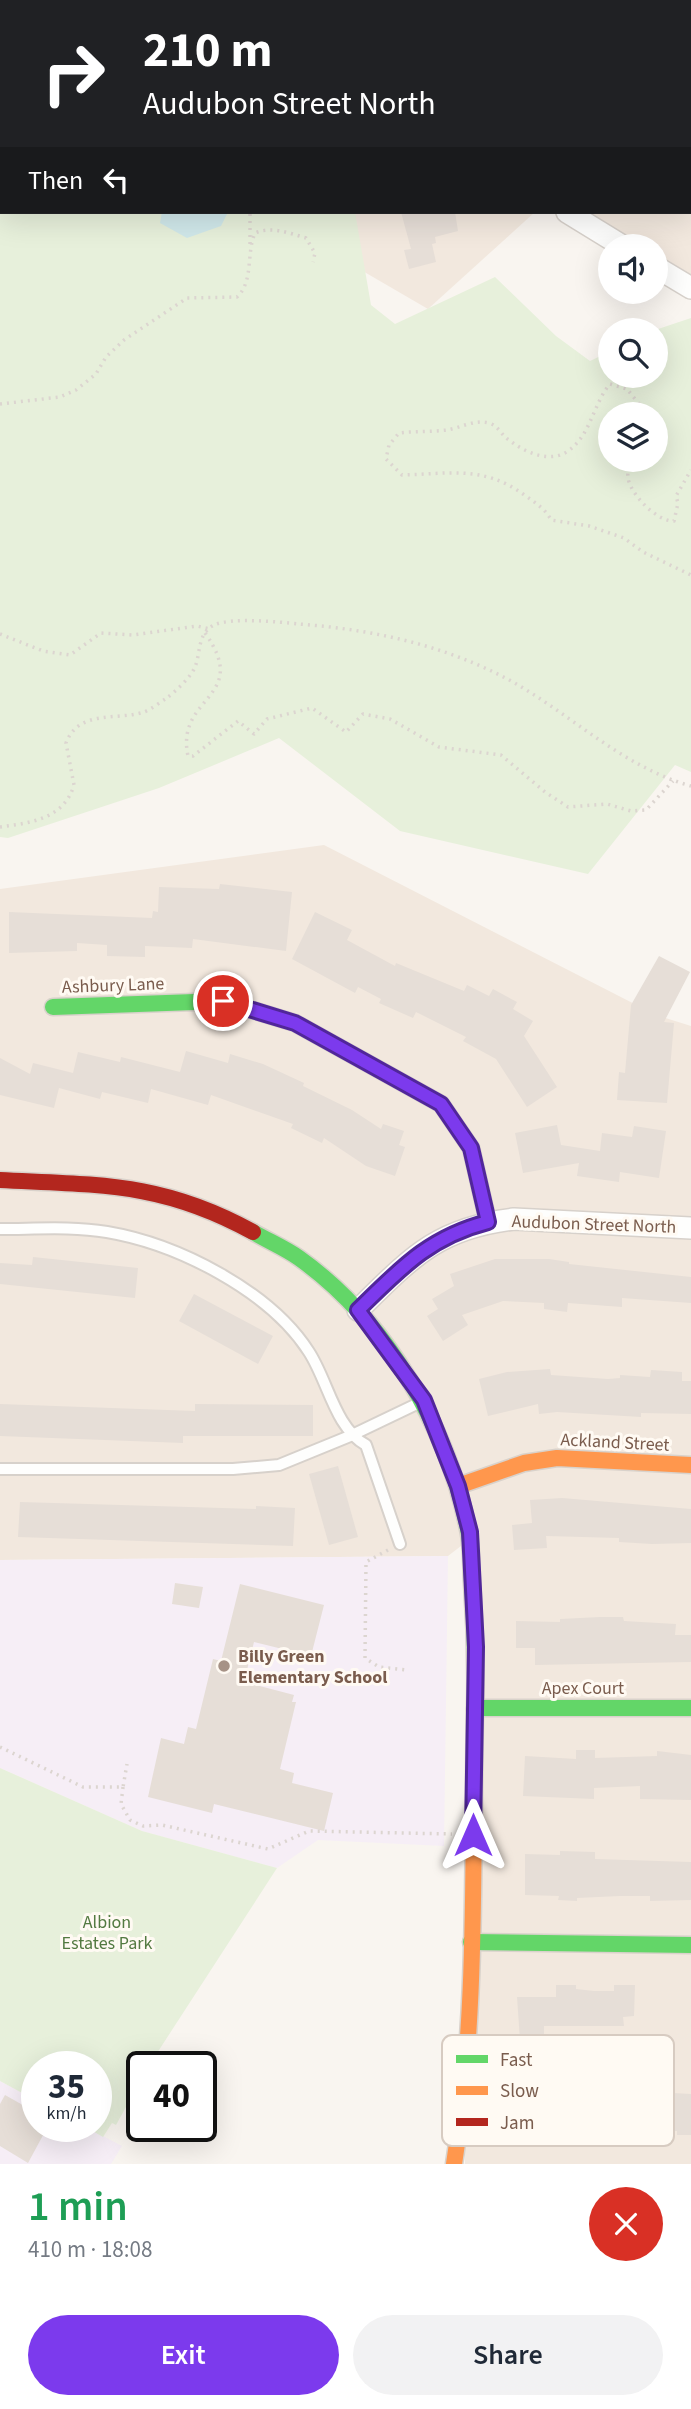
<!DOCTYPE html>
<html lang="en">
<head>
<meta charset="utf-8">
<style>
	body { margin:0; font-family:"Source Sans 3",sans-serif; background:#f2f2f3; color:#1f2937; height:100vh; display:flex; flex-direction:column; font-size:26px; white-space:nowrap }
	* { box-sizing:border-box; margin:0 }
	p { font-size:23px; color:#747a83 }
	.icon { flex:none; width:38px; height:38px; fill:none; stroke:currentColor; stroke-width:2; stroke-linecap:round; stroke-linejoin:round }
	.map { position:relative; height:2164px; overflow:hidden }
	.drawer { display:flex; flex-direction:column; background:#fff; flex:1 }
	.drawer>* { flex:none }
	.guide { position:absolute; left:0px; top:0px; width:691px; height:214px; box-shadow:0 7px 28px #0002; background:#202124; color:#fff; overflow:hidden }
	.fabs { position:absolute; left:598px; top:234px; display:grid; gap:14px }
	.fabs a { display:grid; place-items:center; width:70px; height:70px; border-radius:50%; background:#fff; box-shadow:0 7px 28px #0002; font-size:35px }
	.speed { position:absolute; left:21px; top:2051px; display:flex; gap:14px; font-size:35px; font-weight:700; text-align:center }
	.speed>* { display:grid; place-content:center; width:91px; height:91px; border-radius:50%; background:#fff; box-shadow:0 7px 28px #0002; line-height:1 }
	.speed small { font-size:18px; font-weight:400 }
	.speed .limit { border:4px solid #111; border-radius:10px; background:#fff; color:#111 }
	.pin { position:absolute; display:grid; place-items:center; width:60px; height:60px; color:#fff; margin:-30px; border:4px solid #fff; border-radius:50%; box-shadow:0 2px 7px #0007 }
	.me { position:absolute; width:77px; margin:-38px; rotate:0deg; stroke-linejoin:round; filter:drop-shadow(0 0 5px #0008) }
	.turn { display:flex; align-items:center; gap:24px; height:147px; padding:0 28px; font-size:32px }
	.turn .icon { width:91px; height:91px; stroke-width:2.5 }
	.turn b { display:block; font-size:49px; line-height:60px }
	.then { display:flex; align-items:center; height:66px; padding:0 28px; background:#0003; gap:14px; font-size:26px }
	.round { display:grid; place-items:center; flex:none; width:74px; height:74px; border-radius:37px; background:#f2f2f3 }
	.summary { display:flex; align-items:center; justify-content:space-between; height:119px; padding:0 28px }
	h1 { font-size:42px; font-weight:600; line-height:52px; color:#1e9e55 }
	.action { display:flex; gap:14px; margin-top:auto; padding:14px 28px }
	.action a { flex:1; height:80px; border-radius:42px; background:#7c3aed; color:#fff; font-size:28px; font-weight:600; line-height:80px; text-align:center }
	.action a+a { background:#f2f2f3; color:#1f2937 }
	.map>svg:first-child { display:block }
	.residential { fill:#f2e8de }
	.education { fill:#f6eef6 }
	.green { fill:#e7f0db; fill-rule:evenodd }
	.water { fill:#d0e8ea }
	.building { fill:#e6ded7 }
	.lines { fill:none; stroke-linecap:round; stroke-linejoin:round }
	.lane-casing { stroke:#d7d1cb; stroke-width:14 }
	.street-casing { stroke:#d7d1cb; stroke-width:24 }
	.fast-casing { stroke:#d9d2cb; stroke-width:19 }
	.slow-casing { stroke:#d9d2cb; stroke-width:19 }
	.jam-casing { stroke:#d9d2cb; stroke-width:19 }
	.path { stroke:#dcd5d0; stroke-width:3.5; stroke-dasharray:2 5; stroke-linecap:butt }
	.lane { stroke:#fefefd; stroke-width:10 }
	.street { stroke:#fefefd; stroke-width:21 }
	.fast { stroke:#63d668; stroke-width:16 }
	.slow { stroke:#ff974d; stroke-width:16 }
	.jam { stroke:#b3261e; stroke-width:16 }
	.route-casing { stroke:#51269a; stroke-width:18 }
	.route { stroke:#7c3aed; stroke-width:12 }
	.poi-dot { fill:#a69286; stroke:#fffaf3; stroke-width:2.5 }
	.labels { text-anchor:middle; stroke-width:6; stroke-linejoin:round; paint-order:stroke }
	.street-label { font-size:18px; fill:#7a5c4d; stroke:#fffaf3 }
	.poi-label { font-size:18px; font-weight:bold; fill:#7a5c4d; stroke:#fffaf3; text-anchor:start }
	.park-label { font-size:18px; fill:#537a41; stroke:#fffaf3 }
	.key { fill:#fffaf3; stroke:#d7cbc1; stroke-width:2 }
	.key-label { font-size:19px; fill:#7a5c4d }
</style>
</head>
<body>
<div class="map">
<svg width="691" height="2164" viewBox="0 0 691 2164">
	<rect width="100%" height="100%" fill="#f9f5f0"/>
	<!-- residential -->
	<g class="residential">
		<polygon points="477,0 691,0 691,282 656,260 656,247 634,247 577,212 690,212 690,2"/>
		<polygon points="353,212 535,212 428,309 330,252"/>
		<polygon points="324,845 656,1015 691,1026 691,2164 465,2164 470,1539 448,1556 0,1560 0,889"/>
	</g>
	<!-- education -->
	<g class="education">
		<polygon points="448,1556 444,1846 318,1840 277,1868 142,1831 0,1768 0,1560"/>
		<polygon points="0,2081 37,2101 37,2126 84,2126 122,2146 111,2164 0,2164"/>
	</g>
	<!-- green -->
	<g class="green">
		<path d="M0 0H477L2 2V212H355L371 305 395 324 495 277 556 336 590 361 611 351V376H656V331H652L691 318V772L675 765 588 874 400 831 279 738 159 788 8 838 0 837ZM611 415H656V460H611Z"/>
		<polygon points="0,1768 142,1831 277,1868 148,2067 142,2067 142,2078 116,2125 112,2123 103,2137 84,2126 96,2126 96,2067 37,2067 37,2101 0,2081"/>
	</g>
	<!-- water -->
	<polygon class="water" points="162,212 228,212 221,226 187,238 160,223"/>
	<!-- building -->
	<g class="building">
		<polygon points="401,212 455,212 458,231 435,237 436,243 432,244 436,262 409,269 404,250 411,249"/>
		<polygon points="220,884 292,892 286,951 193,939 192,948 145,946 145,957 107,956 107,945 77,943 77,951 9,953 9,912 152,918 153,911 158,912 159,887 219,889"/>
		<polygon points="315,912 352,930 347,940 395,966 396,963 464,991 467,985 489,996 493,989 517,1002 513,1009 533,1021 524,1036 557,1087 527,1107 496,1059 463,1041 466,1037 416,1012 413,1018 379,1003 381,999 358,987 355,993 292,959"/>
		<polygon points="659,956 690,972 664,1022 674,1023 667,1103 617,1100 619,1072 625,1073 631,1005"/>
		<polygon points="186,1051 228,1063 230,1054 263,1064 304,1083 303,1086 352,1110 381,1129 383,1124 404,1131 399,1145 405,1147 395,1176 366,1166 324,1138 322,1143 291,1128 293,1124 211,1095 208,1105 151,1089 148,1103 102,1092 100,1099 59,1088 54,1108 0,1095 0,1058 30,1074 33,1063 73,1073 78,1052 120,1062 121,1057 180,1072"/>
		<polygon points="557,1125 561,1145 600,1151 602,1133 632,1137 634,1126 666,1131 659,1178 620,1172 619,1182 577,1176 579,1163 523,1173 515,1133"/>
		<polygon points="33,1257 138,1268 135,1298 0,1284 0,1263 32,1265"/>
		<polygon points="495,1259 549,1259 569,1262 569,1264 691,1277 691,1303 622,1298 622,1307 568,1303 567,1312 544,1309 544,1303 503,1301 462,1315 468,1325 443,1341 427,1316 438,1309 432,1299 454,1286 450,1274"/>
		<polygon points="194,1294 273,1336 258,1364 179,1321"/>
		<polygon points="550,1369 551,1375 608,1379 620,1378 620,1375 650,1377 651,1370 682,1372 682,1381 691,1381 691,1414 641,1413 641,1417 557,1412 539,1414 538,1404 488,1416 479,1379 507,1372"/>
		<polygon points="0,1404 195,1411 195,1404 313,1405 313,1436 183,1436 183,1443 0,1436"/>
		<polygon points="338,1466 358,1537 329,1545 309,1474"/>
		<polygon points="562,1498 691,1509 691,1543 652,1544 619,1542 619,1538 546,1536 547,1548 514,1550 512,1525 532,1523 530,1500"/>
		<polygon points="20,1502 256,1509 256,1506 295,1508 293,1546 18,1537"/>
		<polygon points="175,1583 203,1587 199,1608 172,1604"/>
		<polygon points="240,1584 324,1605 311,1656 254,1642 244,1682 294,1695 292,1702 296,1702 280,1769 294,1773 292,1783 333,1793 324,1831 214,1804 212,1813 148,1797 161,1738 184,1744 188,1727 196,1729 213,1659 221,1661"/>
		<polygon points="600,1617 623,1617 624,1621 676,1624 675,1635 691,1635 691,1662 535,1665 535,1648 516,1648 516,1621 560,1622 560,1619"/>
		<polygon points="576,1750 595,1750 595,1758 657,1756 657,1751 691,1755 691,1800 640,1799 640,1786 594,1788 594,1799 523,1796 525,1756 576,1759"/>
		<polygon points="560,1851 595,1852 595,1859 691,1862 691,1900 650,1901 650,1896 620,1896 577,1898 577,1901 558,1900 559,1896 525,1895 525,1854 560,1855"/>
		<polygon points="556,1985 576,1985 576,1989 594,1991 614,1991 614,1985 635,1985 634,2016 623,2017 624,2026 544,2026 544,2040 520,2040 517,1997 556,1997"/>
		<polygon points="517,2080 542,2080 542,2087 674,2088 673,2093 691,2094 691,2135 677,2135 677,2131 619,2131 521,2136"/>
		<polygon points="5,2095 37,2113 37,2126 48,2126 28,2163 0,2146 0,2104"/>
	</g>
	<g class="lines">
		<!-- lane casing -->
		<g class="lane-casing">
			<g id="lane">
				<path d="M0 1229C35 1229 72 1226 107 1232 178 1244 270 1291 309 1352 328 1381 335 1428 366 1445L400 1544"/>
				<polyline points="0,1469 233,1469 279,1465 350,1436 421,1402"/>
			</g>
		</g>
		<!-- street casing -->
		<g class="street-casing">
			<g id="street">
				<polyline points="630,2 631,0"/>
				<polyline points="567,212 624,247"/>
				<polyline points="656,267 691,288"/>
				<path d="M358 1310C411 1258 437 1228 514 1219L691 1228"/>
			</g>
		</g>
		<!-- fast casing -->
		<g class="fast-casing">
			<g id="fast">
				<polyline points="53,1007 223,1001 295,1023 441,1104 471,1148 488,1222"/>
				<path d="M253 1232C268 1241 285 1248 299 1258 386 1320 447 1426 468 1529 472 1546 471 1565 472 1582 475 1625 476 1667 475 1710"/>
				<polyline points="475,1708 691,1708"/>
				<polyline points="471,1942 691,1945"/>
			</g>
		</g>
		<!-- slow casing -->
		<g class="slow-casing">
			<g id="slow">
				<polyline points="458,1486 524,1463 557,1458 691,1465"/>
				<path d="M454 2164C478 2015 472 1861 475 1710"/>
			</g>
		</g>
		<!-- jam casing -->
		<g class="jam-casing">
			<path id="jam" d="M0 1180C100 1185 162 1182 253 1232"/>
		</g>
		<!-- path -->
		<g class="path">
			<polyline points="210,0 210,2"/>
			<polyline points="161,2 162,0"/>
			<polyline points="0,174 2,173"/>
			<polyline points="250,244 250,212"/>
			<path d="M0 404 60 397 76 390 96 374 106 357 124 340 187 298 237 297C254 281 246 253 255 233 272 226 289 233 306 238L315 253 313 262"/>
			<path d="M648 415 627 389 610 384C593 404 591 435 568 451 550 464 524 452 509 440 501 435 499 426 489 423 475 419 460 428 447 430 431 432 415 431 399 433L389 445 386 459 402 475C448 474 482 465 523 494 534 502 545 508 551 520L589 526 624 538 643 552 691 575"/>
			<path d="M631 460C630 465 627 472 628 477 629 493 657 522 674 521L678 503 676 496 691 470"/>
			<path d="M205 633C252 699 175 695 188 756H193L238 721 254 734 267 719 312 708 346 732 363 714 390 719 439 747 501 755 545 792 568 807 607 804 631 811 646 810 673 781"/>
			<polyline points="0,634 43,651 70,655 101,633 133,635 197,626 210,629"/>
			<path d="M0 827C30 823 64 819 74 785L66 743C79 709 116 721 144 712 152 709 160 702 167 698 176 691 191 677 195 667 201 652 197 634 214 625 231 617 280 622 299 624 375 630 445 645 513 682 573 716 623 767 691 786"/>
			<polyline points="388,1550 366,1562 365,1658 379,1667 407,1670"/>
			<polyline points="0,1747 83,1787 123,1787 127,1764"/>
			<polyline points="123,1787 121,1804 130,1820 143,1826 162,1825 268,1849 309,1831 452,1834"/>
		</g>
		<!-- lane -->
		<use href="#lane" class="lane"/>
		<!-- street -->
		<use href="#street" class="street"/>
		<!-- fast -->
		<use href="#fast" class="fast"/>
		<!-- slow -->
		<use href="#slow" class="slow"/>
		<!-- jam -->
		<use href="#jam" class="jam"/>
	</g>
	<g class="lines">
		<!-- route casing -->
		<g class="route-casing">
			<path id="route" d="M223 1001 295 1023 441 1104 471 1148 488 1222C429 1237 400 1269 358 1310L424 1400 458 1486 470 1532 476 1647 473 1835"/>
		</g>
		<!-- route -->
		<use href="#route" class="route"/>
	</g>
	<!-- markers -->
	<circle class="poi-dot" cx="224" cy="1666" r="7"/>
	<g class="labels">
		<!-- street labels -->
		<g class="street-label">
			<text transform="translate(113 985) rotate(-2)" y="6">Ashbury Lane</text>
			<text transform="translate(594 1224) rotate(2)" y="6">Audubon Street North</text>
			<text transform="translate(615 1442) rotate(3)" y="6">Ackland Street</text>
			<text x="583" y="1694">Apex Court</text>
		</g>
		<!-- poi labels -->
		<g class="poi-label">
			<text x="238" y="1662">Billy Green<tspan x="238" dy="21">Elementary School</tspan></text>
		</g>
		<!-- park labels -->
		<g class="park-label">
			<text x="107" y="1928">Albion<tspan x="107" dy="21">Estates Park</tspan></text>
		</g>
	</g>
	<!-- legend -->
	<rect x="442" y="2035" width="232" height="111" rx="10" class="key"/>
	<rect x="456" y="2055" width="32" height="8" fill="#63d668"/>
	<rect x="456" y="2086" width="32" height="9" fill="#ff974d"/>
	<rect x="456" y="2118" width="32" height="8" fill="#b3261e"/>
	<g class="key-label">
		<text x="500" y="2066">Fast</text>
		<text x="500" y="2097">Slow</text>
		<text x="500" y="2129">Jam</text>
	</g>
</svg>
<div class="fabs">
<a><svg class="icon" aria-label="sound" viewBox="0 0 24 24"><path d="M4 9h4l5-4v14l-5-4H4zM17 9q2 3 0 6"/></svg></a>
<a><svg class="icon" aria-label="search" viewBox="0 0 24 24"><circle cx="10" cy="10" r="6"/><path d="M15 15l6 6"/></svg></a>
<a><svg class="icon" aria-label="layers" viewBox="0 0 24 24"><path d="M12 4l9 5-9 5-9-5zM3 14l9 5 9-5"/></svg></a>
</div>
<div class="speed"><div>35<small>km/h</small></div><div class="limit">40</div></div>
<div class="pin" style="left:223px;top:1001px;background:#d93025"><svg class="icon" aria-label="arrive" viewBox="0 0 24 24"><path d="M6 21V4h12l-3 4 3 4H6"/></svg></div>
<svg class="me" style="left:473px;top:1835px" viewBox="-20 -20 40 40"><path d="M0-17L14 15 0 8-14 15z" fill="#7c3aed" stroke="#fff" stroke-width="4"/></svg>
<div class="guide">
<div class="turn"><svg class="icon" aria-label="right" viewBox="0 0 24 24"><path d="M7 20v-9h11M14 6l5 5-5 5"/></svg><div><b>210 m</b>Audubon Street North</div></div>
<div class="then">Then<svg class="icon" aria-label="left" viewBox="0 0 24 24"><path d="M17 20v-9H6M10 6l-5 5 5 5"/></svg></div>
</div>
</div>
<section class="drawer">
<div class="summary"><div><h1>1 min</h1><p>410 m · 18:08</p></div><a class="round" style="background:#d93025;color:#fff"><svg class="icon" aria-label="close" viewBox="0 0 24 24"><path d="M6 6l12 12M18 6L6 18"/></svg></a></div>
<div class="action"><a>Exit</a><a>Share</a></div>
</section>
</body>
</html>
